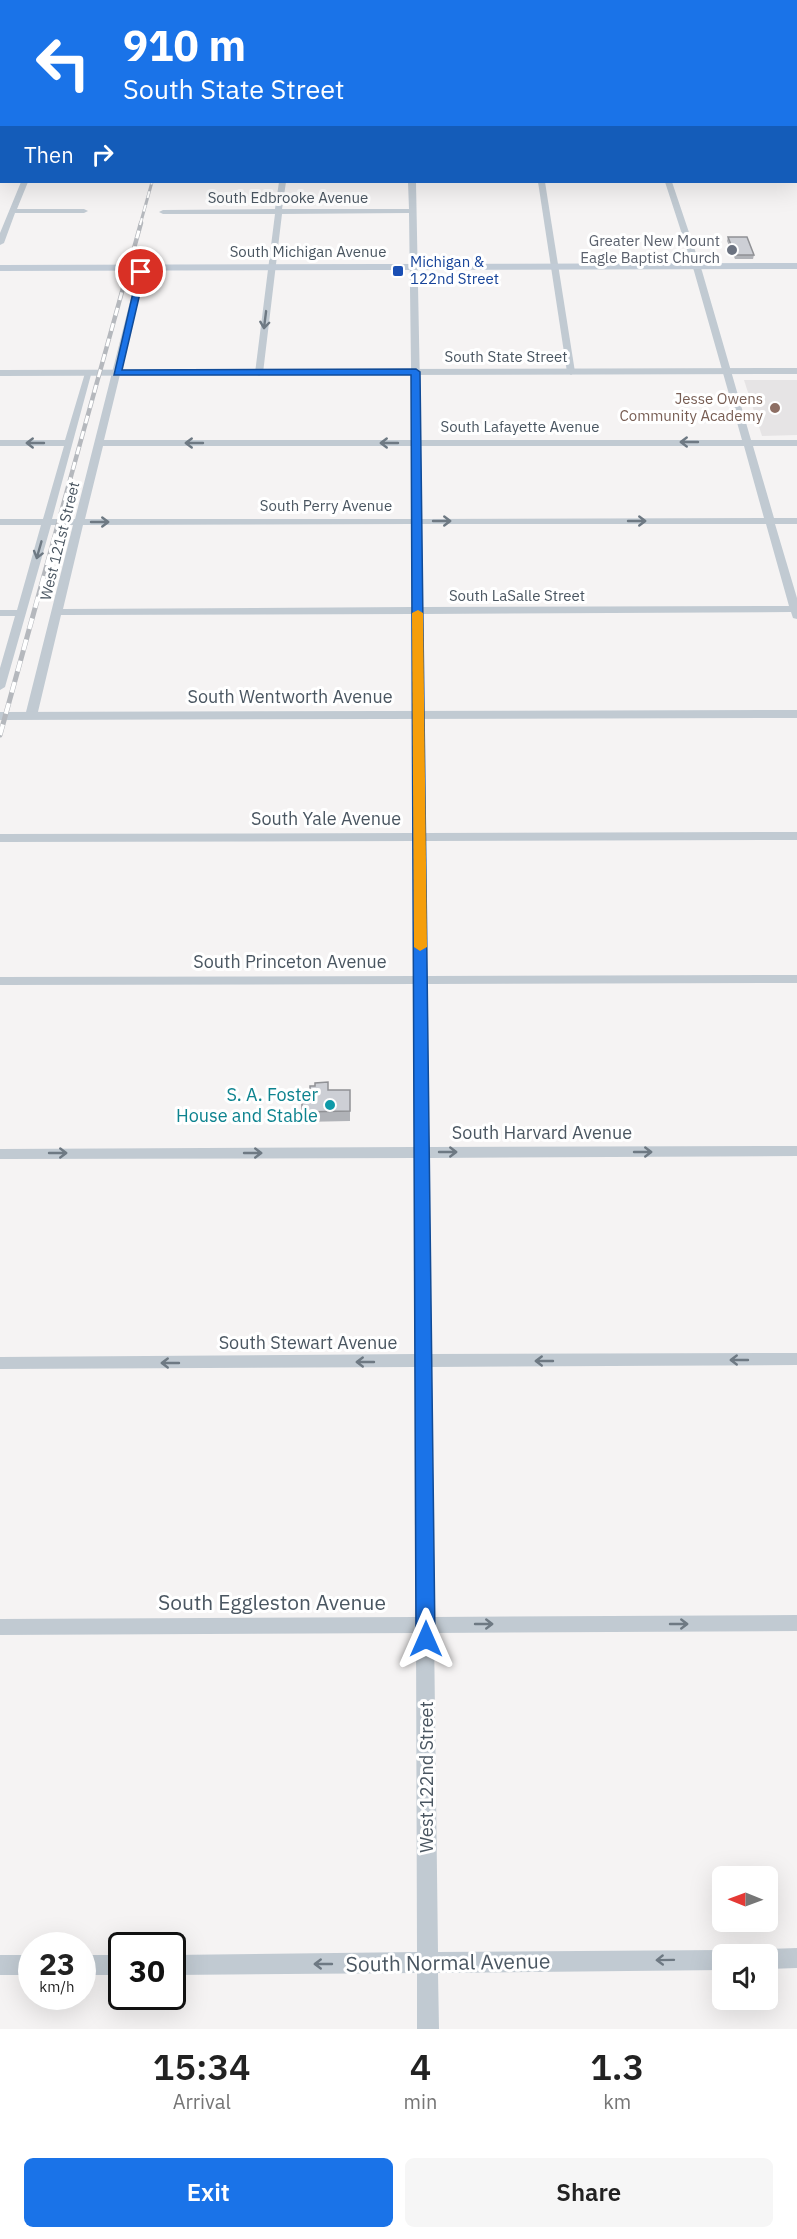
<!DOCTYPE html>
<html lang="en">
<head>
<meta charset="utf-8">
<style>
	body { margin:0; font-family:"IBM Plex Sans",sans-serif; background:#f6f6f6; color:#222; height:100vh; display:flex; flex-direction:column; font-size:22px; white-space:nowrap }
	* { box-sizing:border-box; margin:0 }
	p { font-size:20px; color:#767676 }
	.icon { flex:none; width:33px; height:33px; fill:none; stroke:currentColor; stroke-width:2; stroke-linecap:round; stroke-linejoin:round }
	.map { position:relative; height:2029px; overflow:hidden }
	.details { display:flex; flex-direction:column; background:#fff; flex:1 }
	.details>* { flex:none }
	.hud { position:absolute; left:0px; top:0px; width:798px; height:183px; box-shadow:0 6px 24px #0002; background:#1a73e8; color:#fff; overflow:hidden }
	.needle { width:39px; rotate:271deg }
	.fabs { position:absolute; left:712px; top:1866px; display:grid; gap:12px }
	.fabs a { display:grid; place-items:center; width:66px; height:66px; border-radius:9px; background:#fff; box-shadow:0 6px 24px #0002; font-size:30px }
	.speed { position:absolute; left:18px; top:1932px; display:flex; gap:12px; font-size:30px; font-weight:700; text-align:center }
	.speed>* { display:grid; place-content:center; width:78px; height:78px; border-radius:50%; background:#fff; box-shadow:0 6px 24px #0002; line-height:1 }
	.speed small { font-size:15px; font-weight:400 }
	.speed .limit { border:3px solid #111; border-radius:9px; background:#fff; color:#111 }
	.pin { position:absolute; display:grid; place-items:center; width:51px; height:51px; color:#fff; margin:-26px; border:3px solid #fff; border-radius:50%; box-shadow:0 2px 6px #0007 }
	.me { position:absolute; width:66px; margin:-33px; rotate:0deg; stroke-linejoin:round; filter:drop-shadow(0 0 4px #0008) }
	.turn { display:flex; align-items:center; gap:21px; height:126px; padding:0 24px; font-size:27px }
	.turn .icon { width:78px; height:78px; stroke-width:2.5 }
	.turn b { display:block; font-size:42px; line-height:51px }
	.then { display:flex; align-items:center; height:57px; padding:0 24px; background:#0003; gap:12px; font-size:22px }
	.eta { display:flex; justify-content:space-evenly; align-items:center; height:102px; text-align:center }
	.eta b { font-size:36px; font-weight:600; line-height:42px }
	.cta { display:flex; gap:12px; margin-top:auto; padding:12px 24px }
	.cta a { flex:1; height:69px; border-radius:9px; background:#1a73e8; color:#fff; font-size:24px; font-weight:600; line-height:69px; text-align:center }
	.cta a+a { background:#f6f6f6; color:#222 }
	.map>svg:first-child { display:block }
	.education { fill:#e6e4e5 }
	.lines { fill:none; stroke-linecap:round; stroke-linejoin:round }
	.minor { fill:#c1cad2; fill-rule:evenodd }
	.tertiary { fill:#c1cad2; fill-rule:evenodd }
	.secondary { fill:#c1cbd6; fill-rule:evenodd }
	.rail-far2-casing { stroke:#b5b8bd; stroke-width:3 }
	.rail-far1-casing { stroke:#b5b8bd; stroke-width:4.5 }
	.rail-casing { stroke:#b5b8bd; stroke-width:5 }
	.rail-far2 { stroke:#fff; stroke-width:2; stroke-dasharray:7; stroke-linecap:butt }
	.rail-far1 { stroke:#fff; stroke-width:3; stroke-dasharray:8; stroke-linecap:butt }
	.rail { stroke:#fff; stroke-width:4; stroke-dasharray:11; stroke-linecap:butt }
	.wall { fill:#b0b2b7 }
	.building { fill:#cdcfd5; stroke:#909195; stroke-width:1.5 }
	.oneway { stroke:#6e7983 }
	.route { fill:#1a73e8; stroke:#114b97; stroke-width:1.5 }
	.slow { fill:#f59e0b }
	.worship-dot { fill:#6b7280; stroke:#fff; stroke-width:2 }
	.transit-dot { fill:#1a4fb4; stroke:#fff; stroke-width:2 }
	.education-dot { fill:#8d6e63; stroke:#fff; stroke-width:2 }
	.culture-dot { fill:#0f9aa8; stroke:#fff; stroke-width:2 }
	.labels { text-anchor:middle; stroke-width:6; stroke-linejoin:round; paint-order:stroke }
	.far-street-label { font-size:15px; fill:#4a5661; stroke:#fff }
	.far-worship-label { font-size:15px; fill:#5b616d; stroke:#fff; text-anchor:end }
	.far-transit-label { font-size:15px; fill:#164399; stroke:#fff; text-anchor:start }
	.far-education-label { font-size:15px; fill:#785e54; stroke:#fff; text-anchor:end }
	.street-label { font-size:18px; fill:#4a5661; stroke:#fff }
	.culture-label { font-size:18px; fill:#0d838f; stroke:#fff; text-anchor:end }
	.near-street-label { font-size:21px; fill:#4a5661; stroke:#fff }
</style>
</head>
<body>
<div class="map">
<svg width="797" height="2029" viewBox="0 0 797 2029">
	<rect width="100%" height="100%" fill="#f5f3f3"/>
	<!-- education -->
	<polygon class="education" points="744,380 797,380 797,435 762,436"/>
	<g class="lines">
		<!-- minor -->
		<g class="minor">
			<polygon points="172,0 182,0 168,2"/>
			<rect x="0" y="2" width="2" height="4"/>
			<rect x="0" y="81" width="2" height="4"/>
			<rect x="0" y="117" width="2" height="4"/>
			<rect x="796" y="150" width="1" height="4"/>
			<rect x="0" y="158" width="2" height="4"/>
			<polygon points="21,182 28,182 17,209 84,209 88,211 84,213 15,213 4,243 0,245 0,233"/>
			<path d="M279 182H286L282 209H409L408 182H416L421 440H742L694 271 665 182H672L702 271 751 440H797V446H753L774 518H797V524H775L797 598V619L793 618 791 612 423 614 425 833 797 832V840L425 841 427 976 797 975V983L427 984 429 1147 797 1146V1156L429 1158 431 1354 797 1353V1365L431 1367 434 1617 797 1615V1631L434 1633 438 1952 723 1950 731 1954H723V1970L438 1973 439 2029H417V1973L172 1975V1955L417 1952 416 1633 0 1635V1619L416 1617 415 1367 0 1369V1357L415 1354 414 1158 0 1159V1149L414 1147V984L0 985V977L414 976 413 841 0 842V834L413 833 412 614 61 615 37 716 31 719 25 716 73 525H51L5 687 0 690V668L15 616H0V610H17L41 525H0V519H43L64 446H0V440H65L85 373 92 371 52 519H75L139 266 146 268 104 440H412L409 213 282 214 263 373 259 376 255 373 275 214H163L159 212 163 210 275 209ZM103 446H412V519H85ZM421 446H744L764 518 422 519ZM412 524V607L63 609 83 525ZM422 524H766L789 606 423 607Z"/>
			<polygon points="538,182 545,182 575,372 571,375 567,372"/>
			<polygon points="797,1948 797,1968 768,1969 768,1954 759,1954 768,1949"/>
			<rect x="0" y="1955" width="32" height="20"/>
			<rect x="82" y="1955" width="40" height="20"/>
		</g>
		<!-- tertiary -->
		<g class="tertiary">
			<polygon points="797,368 797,374 0,376 0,370"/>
			<polygon points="797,710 797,718 0,720 0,712"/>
		</g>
		<!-- secondary -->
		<polygon class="secondary" points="797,263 797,269 0,271 0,265"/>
		<!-- rail-far2 casing -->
		<g class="rail-far2-casing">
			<polyline id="rail-far2" points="140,225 152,182"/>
		</g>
		<!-- rail-far1 casing -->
		<g class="rail-far1-casing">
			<polyline id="rail-far1" points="60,516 141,223"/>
		</g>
		<!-- rail casing -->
		<g class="rail-casing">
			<polyline id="rail" points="0,735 61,514"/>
		</g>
		<!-- rail-far2 -->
		<use href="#rail-far2" class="rail-far2"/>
		<!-- rail-far1 -->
		<use href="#rail-far1" class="rail-far1"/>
		<!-- rail -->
		<use href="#rail" class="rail"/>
	</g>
	<!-- wall -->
	<g class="wall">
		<polygon points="728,237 754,255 753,259 735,259 727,241"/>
		<polygon points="328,1090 350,1090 350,1121 302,1122 302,1112 310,1099"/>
	</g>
	<!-- building -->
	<g class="building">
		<polygon points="728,237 747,237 754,255 735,255"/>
		<polygon points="328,1082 328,1090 350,1090 350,1111 302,1112 302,1099 310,1099 310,1086 315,1086 315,1083"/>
	</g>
	<!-- one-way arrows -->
	<defs><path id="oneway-shaft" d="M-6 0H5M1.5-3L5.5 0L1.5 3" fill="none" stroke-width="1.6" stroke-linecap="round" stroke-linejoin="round" transform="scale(1.5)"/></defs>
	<g class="oneway">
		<use href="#oneway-shaft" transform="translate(265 320) rotate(97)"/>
		<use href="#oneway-shaft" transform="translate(689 442) rotate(180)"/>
		<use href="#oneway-shaft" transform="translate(35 443) rotate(180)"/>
		<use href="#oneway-shaft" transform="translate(194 443) rotate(180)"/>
		<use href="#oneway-shaft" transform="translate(389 443) rotate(180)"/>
		<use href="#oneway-shaft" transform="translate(442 521)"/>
		<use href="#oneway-shaft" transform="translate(637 521)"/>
		<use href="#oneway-shaft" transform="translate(100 522)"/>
		<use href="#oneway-shaft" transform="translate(39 550) rotate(106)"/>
		<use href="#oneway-shaft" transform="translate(448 1152)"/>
		<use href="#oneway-shaft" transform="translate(643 1152)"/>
		<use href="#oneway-shaft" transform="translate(58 1153)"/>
		<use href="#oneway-shaft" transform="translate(253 1153)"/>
		<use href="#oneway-shaft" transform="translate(739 1360) rotate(180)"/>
		<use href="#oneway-shaft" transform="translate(544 1361) rotate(180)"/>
		<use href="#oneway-shaft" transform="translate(365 1362) rotate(180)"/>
		<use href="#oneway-shaft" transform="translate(170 1363) rotate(180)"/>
		<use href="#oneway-shaft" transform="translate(484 1624)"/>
		<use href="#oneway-shaft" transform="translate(679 1624)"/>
		<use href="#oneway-shaft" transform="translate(665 1960) rotate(179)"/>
		<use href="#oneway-shaft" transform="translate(323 1964) rotate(180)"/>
	</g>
	<!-- route -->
	<polygon class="route" points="138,271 145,272 122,370 416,369 420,372 435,1639 432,1645 426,1647 419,1645 416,1639 411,375 114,375"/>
	<!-- slow -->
	<polygon class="slow" points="418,610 423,613 427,947 420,951 414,947 412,613"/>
	<!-- markers -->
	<circle class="worship-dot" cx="732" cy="250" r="6"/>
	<rect class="transit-dot" x="392" y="265" width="12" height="12" rx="3"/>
	<circle class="education-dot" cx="775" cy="408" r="6"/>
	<circle class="culture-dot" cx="330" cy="1105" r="6"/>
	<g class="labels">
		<!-- far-street labels -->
		<g class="far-street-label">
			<text x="288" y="203">South Edbrooke Avenue</text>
			<text x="308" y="257">South Michigan Avenue</text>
			<text x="506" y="362">South State Street</text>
			<text x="520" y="432">South Lafayette Avenue</text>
			<text x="326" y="511">South Perry Avenue</text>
			<text transform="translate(60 541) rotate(-76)" y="5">West 121st Street</text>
			<text x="517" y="601">South LaSalle Street</text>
		</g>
		<!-- far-worship labels -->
		<g class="far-worship-label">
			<text x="720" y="246">Greater New Mount<tspan x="720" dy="17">Eagle Baptist Church</tspan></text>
		</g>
		<!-- far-transit labels -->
		<g class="far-transit-label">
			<text x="410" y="267">Michigan &amp;<tspan x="410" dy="17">122nd Street</tspan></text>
		</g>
		<!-- far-education labels -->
		<g class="far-education-label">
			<text x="763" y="404">Jesse Owens<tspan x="763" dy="17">Community Academy</tspan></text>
		</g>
		<!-- street labels -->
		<g class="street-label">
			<text x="290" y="703">South Wentworth Avenue</text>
			<text x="326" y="825">South Yale Avenue</text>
			<text x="290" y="968">South Princeton Avenue</text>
			<text x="542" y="1139">South Harvard Avenue</text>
			<text x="308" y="1349">South Stewart Avenue</text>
			<text transform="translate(427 1777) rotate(-90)" y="6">West 122nd Street</text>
		</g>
		<!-- culture labels -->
		<g class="culture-label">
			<text x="318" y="1101">S. A. Foster<tspan x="318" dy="21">House and Stable</tspan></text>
		</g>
		<!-- near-street labels -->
		<g class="near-street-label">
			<text x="272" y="1610">South Eggleston Avenue</text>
			<text transform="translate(448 1963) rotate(-1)" y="7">South Normal Avenue</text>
		</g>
	</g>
</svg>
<div class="fabs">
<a><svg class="needle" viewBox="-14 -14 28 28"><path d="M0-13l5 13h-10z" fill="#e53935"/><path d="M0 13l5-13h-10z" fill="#767676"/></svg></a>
<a><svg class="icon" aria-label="sound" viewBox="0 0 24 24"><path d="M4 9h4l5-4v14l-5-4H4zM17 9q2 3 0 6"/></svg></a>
</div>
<div class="speed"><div>23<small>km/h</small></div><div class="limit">30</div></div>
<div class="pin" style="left:141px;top:272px;background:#d93025"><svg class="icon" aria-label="arrive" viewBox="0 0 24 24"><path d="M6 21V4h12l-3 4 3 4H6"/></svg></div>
<svg class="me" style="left:426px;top:1639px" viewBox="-20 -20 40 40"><path d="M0-17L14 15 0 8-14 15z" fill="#1a73e8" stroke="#fff" stroke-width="4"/></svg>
<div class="hud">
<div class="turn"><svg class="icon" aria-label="left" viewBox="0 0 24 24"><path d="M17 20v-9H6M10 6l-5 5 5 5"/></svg><div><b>910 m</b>South State Street</div></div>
<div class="then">Then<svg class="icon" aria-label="right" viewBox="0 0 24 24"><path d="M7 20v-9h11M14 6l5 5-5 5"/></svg></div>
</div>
</div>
<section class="details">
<div class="eta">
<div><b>15:34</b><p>Arrival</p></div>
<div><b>4</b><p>min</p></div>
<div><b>1.3</b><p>km</p></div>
</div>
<div class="cta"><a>Exit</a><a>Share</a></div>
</section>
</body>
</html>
